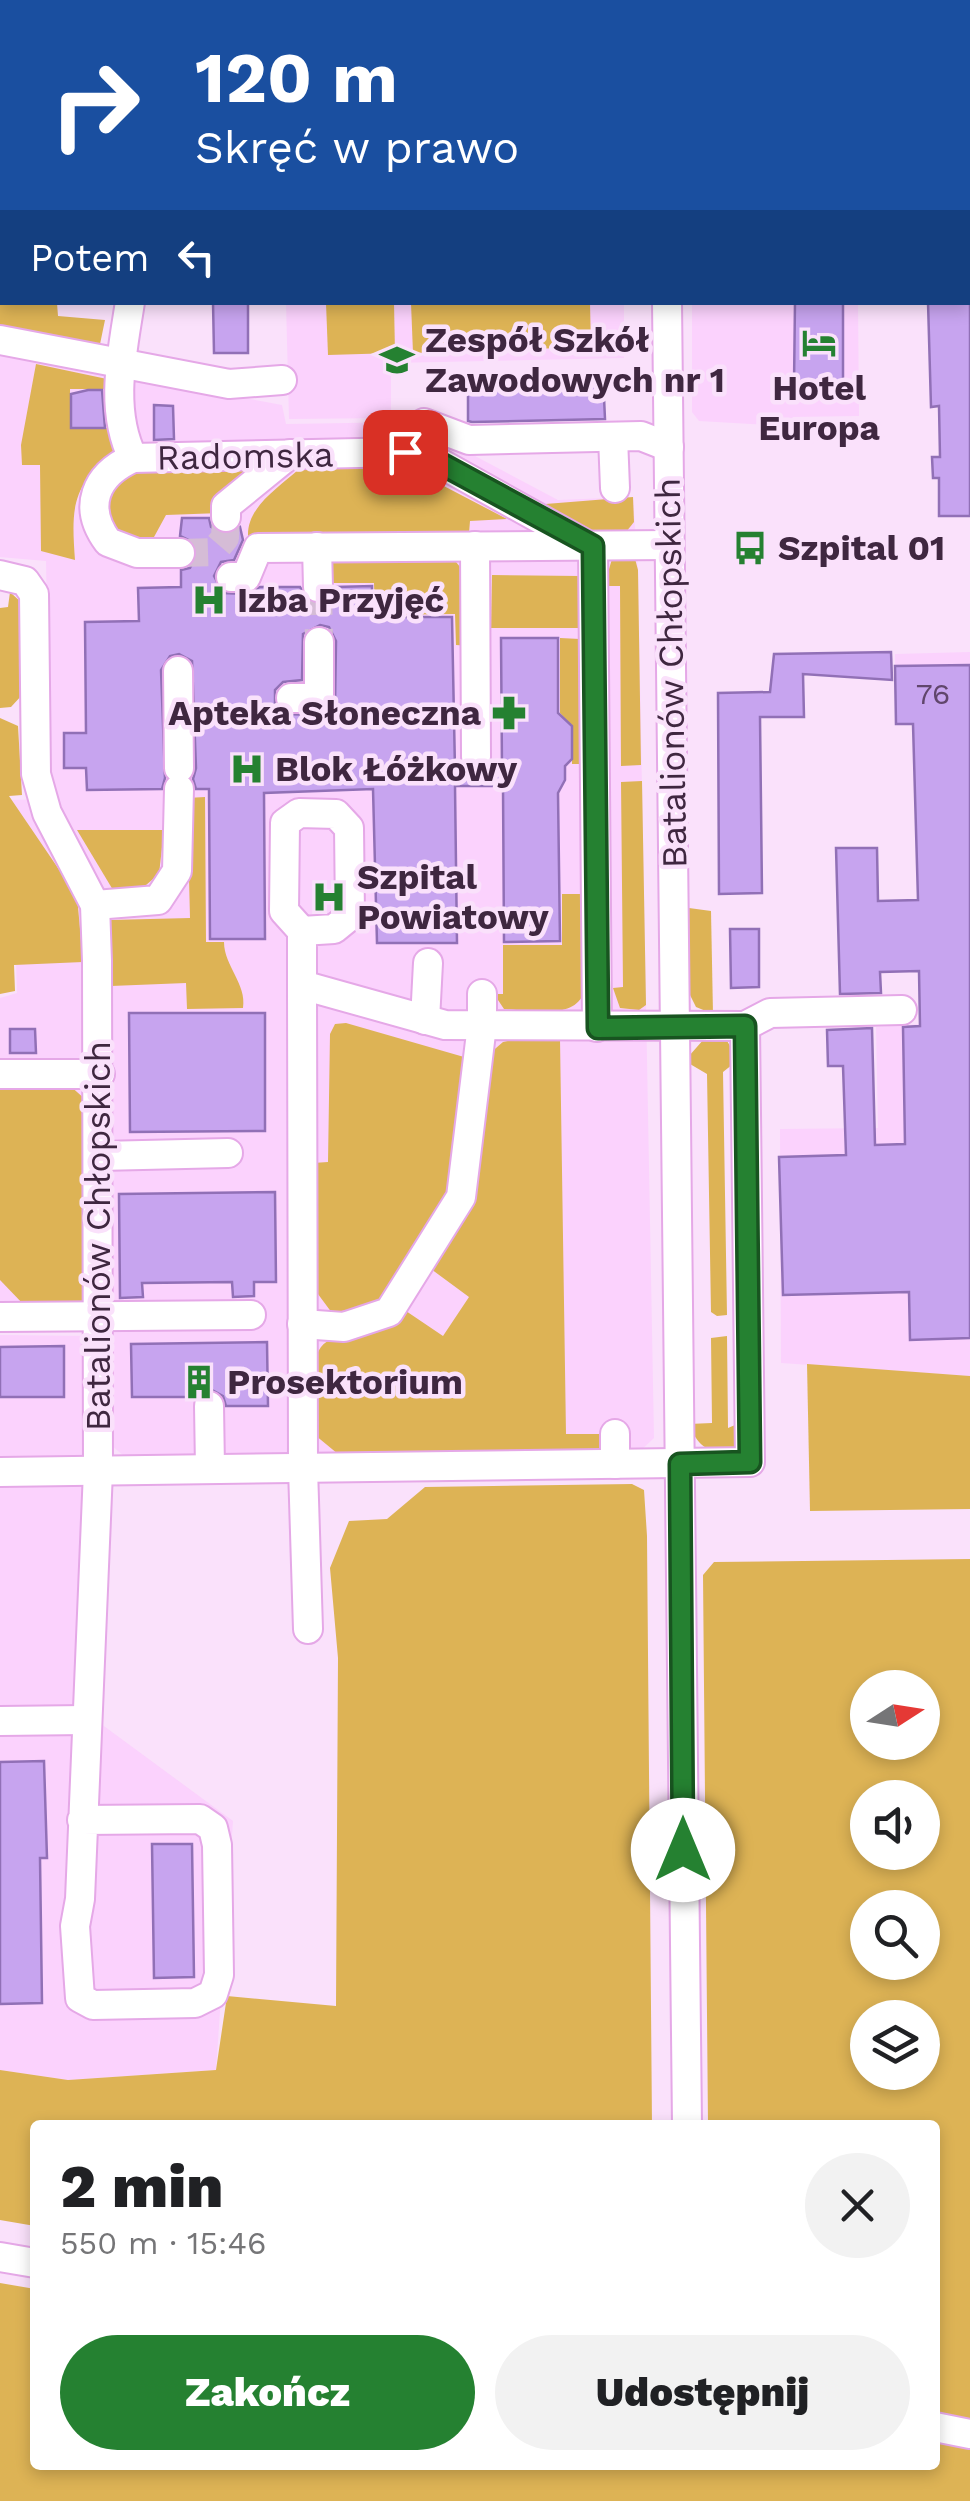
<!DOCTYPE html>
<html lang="pl">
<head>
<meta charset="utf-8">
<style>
	body { margin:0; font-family:"Work Sans",sans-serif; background:#f2f2f2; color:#202124; height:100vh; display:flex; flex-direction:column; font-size:38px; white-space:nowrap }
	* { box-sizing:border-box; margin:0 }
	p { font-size:32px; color:#757577 }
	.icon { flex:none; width:55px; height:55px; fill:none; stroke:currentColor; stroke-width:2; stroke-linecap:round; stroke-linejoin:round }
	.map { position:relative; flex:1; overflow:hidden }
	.details { position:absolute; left:30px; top:2120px; width:910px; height:350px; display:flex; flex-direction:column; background:#fff; border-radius:10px; box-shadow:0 5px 15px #0003 }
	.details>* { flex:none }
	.guide { position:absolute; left:0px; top:0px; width:970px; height:305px; box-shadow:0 5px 15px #0003; background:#1a4fa0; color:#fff; overflow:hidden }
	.needle { width:65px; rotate:78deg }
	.controls { position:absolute; left:850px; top:1670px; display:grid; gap:20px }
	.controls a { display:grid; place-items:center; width:90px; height:90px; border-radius:50%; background:#fff; box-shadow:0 5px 15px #0003; font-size:50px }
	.pin { position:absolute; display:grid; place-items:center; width:85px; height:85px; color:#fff; margin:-42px; border-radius:20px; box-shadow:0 5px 15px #0006 }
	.me { position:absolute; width:110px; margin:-55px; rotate:0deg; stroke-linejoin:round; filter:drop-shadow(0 0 8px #0008) }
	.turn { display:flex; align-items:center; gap:35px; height:210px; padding:0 30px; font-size:45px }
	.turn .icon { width:130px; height:130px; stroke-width:2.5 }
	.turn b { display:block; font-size:70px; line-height:85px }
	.then { display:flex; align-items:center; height:95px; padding:0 30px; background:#0003; gap:20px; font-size:38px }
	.round { display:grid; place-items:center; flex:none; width:105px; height:105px; border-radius:52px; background:#f2f2f2 }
	.headline { display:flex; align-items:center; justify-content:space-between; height:170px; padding:0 30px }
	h1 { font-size:60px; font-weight:800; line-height:75px }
	.button { display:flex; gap:20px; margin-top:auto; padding:20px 30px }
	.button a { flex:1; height:115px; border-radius:60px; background:#258131; color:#fff; font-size:40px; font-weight:800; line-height:115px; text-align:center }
	.button a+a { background:#f2f2f2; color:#202124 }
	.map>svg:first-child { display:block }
	.built { fill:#fbd2fd }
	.green { fill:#ddb355; fill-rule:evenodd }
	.building { fill:#c7a4ef; stroke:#9170b6; stroke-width:2.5; fill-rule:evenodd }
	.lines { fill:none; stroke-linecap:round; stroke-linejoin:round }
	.minor-tunnel { stroke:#d5bcd6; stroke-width:28; stroke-dasharray:28 14; stroke-linecap:butt }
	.minor-casing { stroke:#e5a8e7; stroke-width:32 }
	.minor { stroke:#fff; stroke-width:28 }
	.route-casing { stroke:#185420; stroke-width:25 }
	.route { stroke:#258131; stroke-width:18 }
	.labels { text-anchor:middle; stroke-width:9; stroke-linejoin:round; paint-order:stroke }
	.number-label { font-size:30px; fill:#61466c }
	.poi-label { font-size:35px; font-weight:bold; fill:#3f2740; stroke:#fae1fb; text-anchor:start }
	.street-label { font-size:35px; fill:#3f2740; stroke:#fae1fb }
</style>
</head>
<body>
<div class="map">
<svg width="970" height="2501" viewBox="0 0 970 2501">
	<rect width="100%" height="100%" fill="#fae1fb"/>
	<!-- built -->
	<g class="built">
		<polygon points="697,0 970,0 970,163 968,2"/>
		<polygon points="286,303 624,303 624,358 391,363 391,418 289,419"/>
		<polygon points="692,303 858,303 859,416 793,417 792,426 785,426 699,421 692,412"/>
		<polygon points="0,352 282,405 286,424 411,422 558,500 633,497 638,571 654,1438 638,1453 124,1456 112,1446 111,1332 0,1333 0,998 17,993 11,800 50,799 46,561 0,557"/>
		<polygon points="970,652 970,1376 781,1363 780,1129 878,1128 876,1027 922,1024 915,722 896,722 895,654"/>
		<polygon points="0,1335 89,1336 78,1707 233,1821 216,2070 68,2080 0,2070"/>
	</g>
	<!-- green -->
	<g class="green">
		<polygon points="0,213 2,302 57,303 58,316 105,320 99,349 0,331"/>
		<polygon points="326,303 394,303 395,353 328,355"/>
		<polygon points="411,303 590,303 591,347 413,353"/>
		<path d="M36 364 107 379V389H70V428H107L115 451C72 486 71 506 75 560L41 551 40 465H22L21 445Z"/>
		<path d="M256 465 221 513 166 515 154 537C137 543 127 537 111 529L105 489 123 470Z"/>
		<path d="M372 468 415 471 507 519 470 521 469 533 248 536C247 507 278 488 298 470Z"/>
		<polygon points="633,497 634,522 626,532 592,533 533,505"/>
		<polygon points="634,555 638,570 641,765 621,766 620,586 604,586 612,559"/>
		<polygon points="456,562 469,578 470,646 456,645 455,614 375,615 374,583 327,583 327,563"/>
		<polygon points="492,575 580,576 580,628 491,628"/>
		<polygon points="10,592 24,605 22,695 11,707 0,708 0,608 8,607"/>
		<polygon points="560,638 580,639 580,764 572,764 572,726 560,713"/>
		<polygon points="0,718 18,726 22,795 9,796 77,896 83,962 14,965 15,991 0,994"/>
		<polygon points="642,781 646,1005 639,1010 620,1008 613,988 623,987 621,782"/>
		<path d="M205 797 206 942H224C224 966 247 984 243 1008L187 1009 186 983 111 986 110 920 190 918 187 798Z"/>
		<polygon points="77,830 164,830 159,874 139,891 113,890"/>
		<path d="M562 894H581L583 995C571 1020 528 1010 504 1009L494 994H503V945H562Z"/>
		<polygon points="689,908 711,911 713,1014 696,1007 689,993"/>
		<polygon points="346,1023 464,1057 452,1190 388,1301 363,1317 332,1313 315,1290 313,1163 328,1162 330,1034 335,1024"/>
		<path d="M517 1039H560L566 1434H600V1454H338L315 1435C315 1411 310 1377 317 1355 325 1330 354 1340 372 1333 386 1328 393 1319 403 1309L443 1336 469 1297 431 1269 489 1054 503 1042Z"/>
		<polygon points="704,1039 726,1039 738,1060 723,1072 727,1315 717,1316 711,1312 707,1074 690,1064 689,1056"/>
		<polygon points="0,1084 68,1084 86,1100 85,1301 25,1306 0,1280"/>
		<path d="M727 1336 728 1428 742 1422 737 1446 729 1453C705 1451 698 1446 689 1424L712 1423 711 1338Z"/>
		<polygon points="807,1364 970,1376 970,1509 810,1511"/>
		<polygon points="632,1484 644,1490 647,1536 652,2125 35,2125 35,2226 0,2220 0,2070 68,2080 216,2070 227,1996 336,2006 338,1658 330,1568 349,1521 387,1519 425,1487"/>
		<path d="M970 1559V2501H0V2283L35 2289V2465H935V2125H708L703 1575 714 1562ZM868 1688H922V1742H868ZM868 1798H922V1852H868ZM868 1908H922V1962H868ZM868 2018H922V2072H868Z"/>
	</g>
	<!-- building -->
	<g class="building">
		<polygon points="213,302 248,302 248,353 214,353"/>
		<polygon points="795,302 843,302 843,385 794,384"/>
		<polygon points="928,302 970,302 970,516 939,516 939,478 933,478 932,457 940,457 939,406 931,407"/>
		<polygon points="468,376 603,376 605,419 472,422 468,421"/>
		<polygon points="88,390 102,390 105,428 71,428 71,394"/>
		<polygon points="154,405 173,406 174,439 154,440"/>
		<path d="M182 518H209L211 527 225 534 240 527 243 540 234 560 221 562 214 576 223 593 246 594 260 587H300L309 602 319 604 333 596 335 587 372 586V617H452L455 770 477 774 502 770 501 638H558V713L572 726V759L565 766V780L558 793 560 941 504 942 503 786H455L457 943H377L373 789 264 793 265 939H210L209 789H196L193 779 196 768 192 661 179 654 170 656 161 670 165 778 162 789 87 790 86 768H64V733H86L85 622 139 621 138 588 181 587V570L190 568 197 554 195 543 180 536ZM320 625 329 627 336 641 335 706 320 715 283 714 275 706V690L283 682 302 680 303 634Z"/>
		<polygon points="891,652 892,680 803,674 804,717 760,717 762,893 719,894 718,693 770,692 774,654"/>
		<polygon points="970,665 970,1338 910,1340 909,1292 783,1295 779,1157 846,1155 843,1066 828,1066 827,1030 872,1028 875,1145 905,1144 903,1027 920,1026 919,971 880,972 881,993 840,994 836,848 877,848 878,901 918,900 913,724 896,724 895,666"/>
		<polygon points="730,929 759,929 759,987 731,988"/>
		<polygon points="129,1013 265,1013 265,1131 130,1132"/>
		<polygon points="10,1029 35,1029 36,1053 10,1053"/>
		<polygon points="275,1192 276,1282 254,1282 254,1296 233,1297 232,1282 142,1283 143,1297 120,1298 119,1194"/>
		<polygon points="267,1342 268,1406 226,1406 223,1396 210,1389 194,1397 132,1397 131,1344"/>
		<polygon points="64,1346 64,1397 0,1397 0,1347"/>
		<polygon points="44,1761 47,1858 40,1858 42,2003 0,2004 0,1762"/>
		<polygon points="152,1844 192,1844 194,1977 154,1978"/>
	</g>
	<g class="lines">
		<!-- minor-tunnel -->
		<g class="minor-tunnel">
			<polyline points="180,553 213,552 225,538 226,517"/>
			<polyline points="318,587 319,642"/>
		</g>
		<!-- minor casing -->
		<g class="minor-casing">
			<g id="minor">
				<polyline points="256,0 256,2"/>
				<polyline points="298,0 298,2"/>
				<polyline points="609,0 609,2"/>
				<polyline points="656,0 656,2"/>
				<path d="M130 302C122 354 109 410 133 458"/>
				<polyline points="667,302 687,2125"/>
				<polyline points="0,340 229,384 282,380"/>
				<polyline points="424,423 469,440 641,436 669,447"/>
				<polyline points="613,437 615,488"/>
				<polyline points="226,517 226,506 290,454"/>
				<polyline points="475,546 476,757"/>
				<polyline points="593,546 597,1027"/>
				<polyline points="317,547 318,587"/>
				<path d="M180 553H137L108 542C82 507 95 475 133 458L405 452 438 462 587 545"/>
				<polyline points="0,575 25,581 34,594 36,774 47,813 95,905 97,961 98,1471 80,1899 75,1926 80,1998 93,2005 195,2003 213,1994 219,1975 217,1845 213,1828 200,1819 82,1820"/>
				<polyline points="231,577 246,577 258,548 669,545"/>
				<polyline points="178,671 179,768"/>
				<polyline points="291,698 319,698 319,642"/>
				<polyline points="95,905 158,900 177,871 179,789"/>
				<polyline points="302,931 284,911 285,823 299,813 336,814 349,828 350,916 334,929 302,931 302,985"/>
				<polyline points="425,1020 428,963"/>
				<polyline points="0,1074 100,1074"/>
				<polyline points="100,1156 228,1153"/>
				<polyline points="0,1317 251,1315"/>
				<polyline points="302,1324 344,1327 389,1312 461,1197 482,1025 482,994"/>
				<polyline points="209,1406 210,1468"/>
				<polyline points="615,1464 615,1434"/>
				<polyline points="0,1472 750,1462 745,1026"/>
				<polyline points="308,1629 303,1468 302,985 445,1025 745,1026 770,1013 902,1010"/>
				<polyline points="0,1721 86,1720"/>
				<polyline points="0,2257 35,2263"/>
				<polyline points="935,2427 970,2434"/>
			</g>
		</g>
		<!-- minor -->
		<use href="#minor" class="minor"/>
	</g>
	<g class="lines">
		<!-- route casing -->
		<g class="route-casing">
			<polyline id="route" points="405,452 438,462 593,546 598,1028 745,1026 750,1462 680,1464 683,1850"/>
		</g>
		<!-- route -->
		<use href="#route" class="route"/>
	</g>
	<!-- icons -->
	<defs>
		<g id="hotel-bare" transform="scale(2.7)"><path d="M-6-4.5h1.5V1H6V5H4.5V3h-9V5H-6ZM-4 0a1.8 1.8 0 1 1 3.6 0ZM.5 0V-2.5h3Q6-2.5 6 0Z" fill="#258131" stroke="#fae1fb" stroke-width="2.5" paint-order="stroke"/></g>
		<g id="school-bare" transform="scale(2.7)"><path d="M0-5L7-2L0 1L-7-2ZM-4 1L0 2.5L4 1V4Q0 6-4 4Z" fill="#258131" stroke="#fae1fb" stroke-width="2.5" paint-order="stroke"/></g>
		<g id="bus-bare" transform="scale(2.7)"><path d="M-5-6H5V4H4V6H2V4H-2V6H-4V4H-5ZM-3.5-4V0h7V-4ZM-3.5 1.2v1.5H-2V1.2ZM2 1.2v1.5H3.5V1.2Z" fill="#258131" stroke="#fae1fb" stroke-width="2.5" paint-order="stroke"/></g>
		<g id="hospital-bare" transform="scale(2.7)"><path d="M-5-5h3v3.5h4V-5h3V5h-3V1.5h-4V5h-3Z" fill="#258131" stroke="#fae1fb" stroke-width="2.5" paint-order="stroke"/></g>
		<g id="pharmacy-bare" transform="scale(2.7)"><path d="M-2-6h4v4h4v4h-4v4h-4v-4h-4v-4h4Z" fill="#258131" stroke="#fae1fb" stroke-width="2.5" paint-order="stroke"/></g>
		<g id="building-bare" transform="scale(2.7)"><path d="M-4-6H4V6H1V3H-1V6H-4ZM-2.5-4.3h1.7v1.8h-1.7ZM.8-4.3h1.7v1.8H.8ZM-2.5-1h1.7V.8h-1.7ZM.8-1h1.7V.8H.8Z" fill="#258131" stroke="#fae1fb" stroke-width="2.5" paint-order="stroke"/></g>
	</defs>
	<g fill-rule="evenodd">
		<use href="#hotel-bare" x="819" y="343"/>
		<use href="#school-bare" x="397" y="360"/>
		<use href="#bus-bare" x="750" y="548"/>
		<use href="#hospital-bare" x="209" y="600"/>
		<use href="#pharmacy-bare" x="509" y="713"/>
		<use href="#hospital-bare" x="247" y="769"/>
		<use href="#hospital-bare" x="329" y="897"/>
		<use href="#building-bare" x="199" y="1382"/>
	</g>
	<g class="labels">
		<!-- number labels -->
		<g class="number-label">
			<text x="933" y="704">76</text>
		</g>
		<!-- poi labels -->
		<g class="poi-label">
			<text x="425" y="352">Zespół Szkół<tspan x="425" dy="40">Zawodowych nr 1</tspan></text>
			<text x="819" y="400" text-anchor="middle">Hotel<tspan x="819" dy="40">Europa</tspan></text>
			<text x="778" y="560">Szpital 01</text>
			<text x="237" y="612">Izba Przyjęć</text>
			<text x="481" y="725" text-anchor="end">Apteka Słoneczna</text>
			<text x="275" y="781">Blok Łóżkowy</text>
			<text x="357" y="889">Szpital<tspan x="357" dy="40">Powiatowy</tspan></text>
			<text x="227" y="1394">Prosektorium</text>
		</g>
		<!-- street labels -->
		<g class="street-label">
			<text transform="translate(245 456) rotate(-1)" y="12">Radomska</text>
			<text transform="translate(671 673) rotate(-91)" y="12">Batalionów Chłopskich</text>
			<text transform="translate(98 1236) rotate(-90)" y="12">Batalionów Chłopskich</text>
		</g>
	</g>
</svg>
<div class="controls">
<a><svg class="needle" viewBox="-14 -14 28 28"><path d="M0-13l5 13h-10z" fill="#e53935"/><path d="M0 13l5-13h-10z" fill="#757577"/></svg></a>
<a><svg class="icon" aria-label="sound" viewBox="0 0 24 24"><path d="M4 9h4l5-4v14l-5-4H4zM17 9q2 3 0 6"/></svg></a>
<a><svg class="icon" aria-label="search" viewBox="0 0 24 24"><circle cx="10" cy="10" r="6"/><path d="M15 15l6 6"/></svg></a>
<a><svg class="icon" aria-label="layers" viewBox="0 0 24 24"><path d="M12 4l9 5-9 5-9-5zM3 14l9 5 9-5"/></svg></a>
</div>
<div class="pin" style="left:405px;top:452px;background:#d93025"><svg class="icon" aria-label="arrive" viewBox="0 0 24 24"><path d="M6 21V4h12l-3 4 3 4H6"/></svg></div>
<svg class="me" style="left:683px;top:1850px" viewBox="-20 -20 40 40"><circle r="19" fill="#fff"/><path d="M0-13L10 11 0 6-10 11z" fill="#258131"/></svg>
<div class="guide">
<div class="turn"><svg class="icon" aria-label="right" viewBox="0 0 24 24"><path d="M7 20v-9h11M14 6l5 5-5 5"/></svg><div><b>120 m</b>Skręć w prawo</div></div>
<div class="then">Potem<svg class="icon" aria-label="left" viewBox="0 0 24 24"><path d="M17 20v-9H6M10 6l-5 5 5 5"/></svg></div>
</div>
<section class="details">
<div class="headline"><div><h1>2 min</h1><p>550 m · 15:46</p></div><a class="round"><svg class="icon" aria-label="close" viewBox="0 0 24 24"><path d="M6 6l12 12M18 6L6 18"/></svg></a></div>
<div class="button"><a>Zakończ</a><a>Udostępnij</a></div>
</section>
</div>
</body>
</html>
